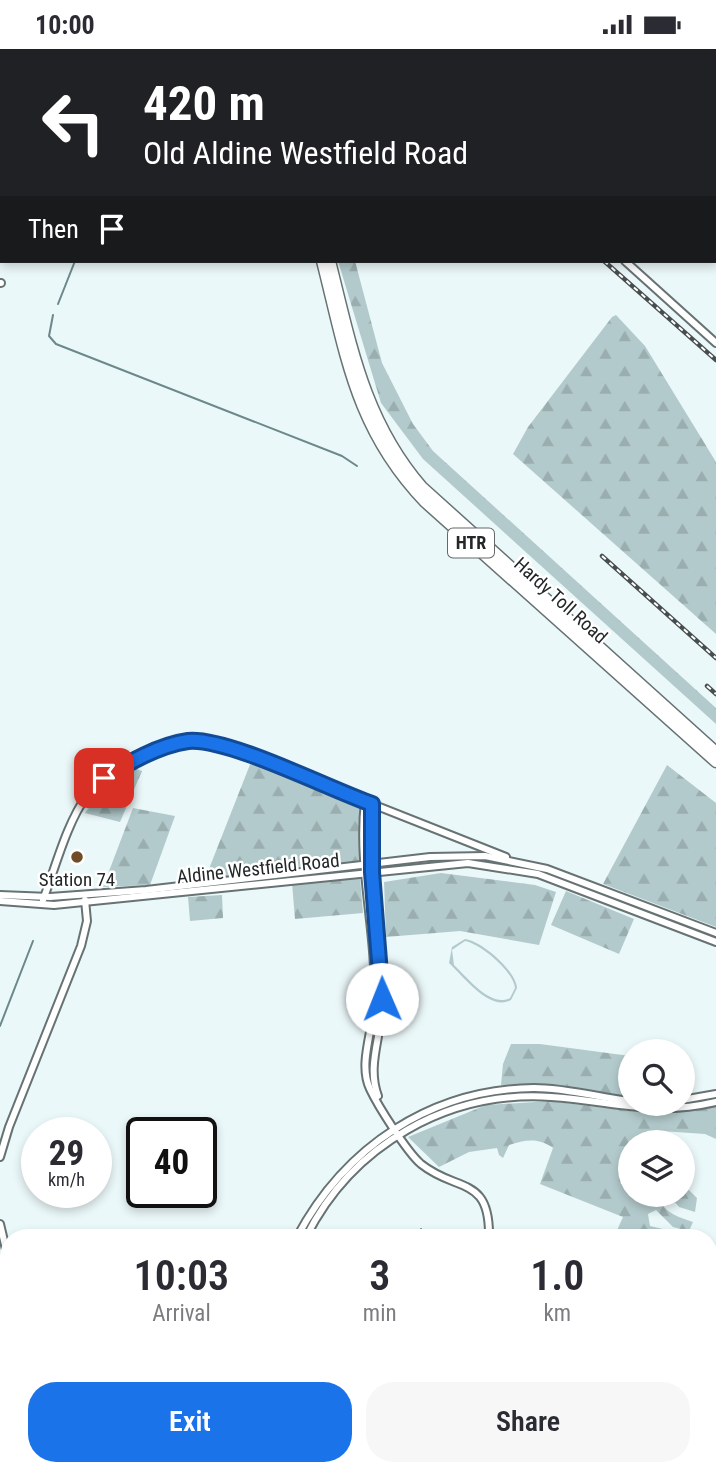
<!DOCTYPE html>
<html lang="en">
<head>
<meta charset="utf-8">
<style>
	body { margin:0; font-family:"Roboto Condensed",sans-serif; background:#f7f7f7; color:#2b2b33; height:100vh; display:flex; flex-direction:column; font-size:26px; white-space:nowrap }
	* { box-sizing:border-box; margin:0 }
	p { font-size:23px; color:#7c7c81 }
	.icon { flex:none; width:38px; height:38px; fill:none; stroke:currentColor; stroke-width:2; stroke-linecap:round; stroke-linejoin:round }
	.map { position:relative; flex:1; overflow:hidden }
	.details { position:absolute; left:0px; top:1180px; width:718px; height:247px; display:flex; flex-direction:column; background:#fff; border-radius:28px 28px 0 0; box-shadow:0 4px 10px #0003 }
	.details>* { flex:none }
	.hud { position:absolute; left:0px; top:0px; width:718px; height:214px; box-shadow:0 4px 10px #0003; background:#202124; color:#fff; overflow:hidden }
	.tools { position:absolute; left:618px; top:990px; display:grid; gap:14px }
	.tools a { display:grid; place-items:center; width:77px; height:77px; border-radius:50%; background:#fff; box-shadow:0 4px 10px #0003; font-size:35px }
	.speed { position:absolute; left:21px; top:1068px; display:flex; gap:14px; font-size:35px; font-weight:700; text-align:center }
	.speed>* { display:grid; place-content:center; width:91px; height:91px; border-radius:50%; background:#fff; box-shadow:0 4px 10px #0003; line-height:1 }
	.speed small { font-size:18px; font-weight:400 }
	.speed .limit { border:4px solid #111; border-radius:10px; background:#fff; color:#111 }
	.pin { position:absolute; display:grid; place-items:center; width:60px; height:60px; color:#fff; margin:-30px; border-radius:14px; box-shadow:0 4px 10px #0006 }
	.me { position:absolute; width:77px; margin:-38px; rotate:359deg; stroke-linejoin:round; filter:drop-shadow(0 0 5px #0008) }
	.turn { display:flex; align-items:center; gap:24px; height:147px; padding:0 28px; font-size:32px }
	.turn .icon { width:91px; height:91px; stroke-width:2.5 }
	.turn b { display:block; font-size:49px; line-height:60px }
	.then { display:flex; align-items:center; height:66px; padding:0 28px; background:#0003; gap:14px; font-size:26px }
	.eta { display:flex; justify-content:space-evenly; align-items:center; height:119px; text-align:center }
	.eta b { font-size:42px; font-weight:600; line-height:49px }
	.primary-button { display:flex; gap:14px; margin-top:auto; padding:14px 28px }
	.primary-button a { flex:1; height:80px; border-radius:28px; background:#1a73e8; color:#fff; font-size:28px; font-weight:600; line-height:80px; text-align:center }
	.primary-button a+a { background:#f7f7f7; color:#2b2b33 }
	.status { display:flex; justify-content:space-between; align-items:center; height:49px; padding:0 35px; background:#fff; direction:ltr }
	.status svg { height:19px; fill:currentColor }
	.map>svg:first-child { display:block }
	.grass { fill:#b3cacc; fill-rule:evenodd }
	.forest { fill:url(#forest-firs) }
	.park { fill:url(#park-crowns) }
	.lines { fill:none; stroke-linecap:round; stroke-linejoin:round }
	.stream { stroke:#6c888a; stroke-width:2 }
	.secondary-casing { stroke:#677273; stroke-width:10 }
	.highway-casing { stroke:#677273; stroke-width:13 }
	.secondary { stroke:#fff; stroke-width:6 }
	.highway { stroke:#fff; stroke-width:10 }
	.rail-casing { stroke:#484e4f; stroke-width:4.5 }
	.rail { stroke:#fff; stroke-width:2; stroke-dasharray:5; stroke-linecap:butt }
	.route-casing { stroke:#114b97; stroke-width:18 }
	.route { stroke:#1a73e8; stroke-width:12 }
	.poi-dot { fill:#714d27; stroke:#fff; stroke-width:2.5 }
	.labels { text-anchor:middle; stroke-width:5; stroke-linejoin:round; paint-order:stroke }
	.shield { fill:#fff; stroke:#656868; stroke-width:2 }
	.shield-label { font-size:18px; font-weight:bold; fill:#232728 }
	.street-label { font-size:19px; fill:#232728; stroke:#fff }
	.poi-label { font-size:19px; fill:#232728; stroke:#fff }
</style>
</head>
<body>
<div class="status"><b>10:00</b><svg viewBox="0 0 49 12"><path d="M0 12V9h3v3zM5 12V6h3v6zM10 12V3h3v9zM15 12V0h3v12zM26 1h20v11H26zM47 4h2v5h-2z"/></svg></div>
<div class="map">
<svg width="716" height="1425" viewBox="0 0 716 1425">
	<defs>
		<pattern id="forest-firs" width="22" height="20" patternUnits="userSpaceOnUse" patternTransform="scale(1.75)"><rect width="22" height="20" fill="#b3cacc"/><path d="M5 1l3.5 6h-7zM16 11l3.5 6h-7z" fill="#9aaeaf"/></pattern>
		<pattern id="park-crowns" width="20" height="18" patternUnits="userSpaceOnUse" patternTransform="scale(1.75)"><rect width="20" height="18" fill="#b3cacc"/><path d="M2 6a3 3 0 1 1 6 0M12 15a3 3 0 1 1 6 0" fill="none" stroke="#9aaeaf"/></pattern>
	</defs>
	<rect width="100%" height="100%" fill="#ebf8f9"/>
	<!-- grass -->
	<path class="grass" d="M465 890C482 892 516 922 517 939L511 951C490 963 464 928 449 914L452 898ZM465 892C481 895 514 923 515 939L510 949C491 959 468 929 454 916L452 901Z"/>
	<!-- forest -->
	<g class="forest">
		<polygon points="338,212 355,212 382,314 413,375 433,402 716,659 716,675 423,410 381,354"/>
		<polygon points="616,266 645,297 716,413 716,585 513,405 528,378 612,268"/>
		<polygon points="251,713 361,755 359,812 205,830"/>
		<polygon points="667,716 716,754 716,878 603,835"/>
		<polygon points="134,719 142,722 120,773 85,764 107,735"/>
		<polygon points="133,759 175,767 150,836 103,838"/>
		<polygon points="441,824 535,836 556,843 539,896 460,882 386,888 384,833"/>
		<polygon points="360,828 363,864 295,870 292,834"/>
		<polygon points="566,842 634,870 619,905 551,876"/>
		<polygon points="222,846 223,869 190,872 188,848"/>
		<polygon points="511,995 540,995 630,1007 630,1048 546,1035 501,1036 503,1015"/>
		<path d="M550 1052 647 1064 716 1057V1090L705 1085 661 1082 660 1094H630V1146H658C662 1163 678 1168 693 1173L689 1182 673 1178 656 1161 648 1165 650 1177 689 1186 687 1188H614L623 1168 540 1135 553 1099C538 1088 525 1091 509 1096L503 1109 499 1106 497 1099 469 1103 439 1118 408 1088 486 1056Z"/>
		<polygon points="683,1135 697,1149 695,1163 679,1158 669,1146 682,1146"/>
	</g>
	<!-- park -->
	<polygon class="park" points="0,0 260,0 261,2 2,2 2,54"/>
	<g class="lines">
		<!-- stream -->
		<g class="stream">
			<polyline points="0,42 2,43"/>
			<polyline points="58,255 75,212"/>
			<polyline points="53,266 49,287 56,295 342,407 357,417"/>
			<polyline points="0,977 33,892"/>
			<polyline points="418,1188 421,1180"/>
			<polyline points="325,1425 328,1418"/>
		</g>
		<!-- secondary casing -->
		<g class="secondary-casing">
			<g id="secondary">
				<polyline points="385,0 387,2"/>
				<polyline points="625,212 716,294"/>
				<polyline points="0,234 1,234"/>
				<path d="M365 752C357 820 378 887 374 955 373 982 358 1015 370 1040 378 1057 407 1103 421 1115 457 1144 490 1126 489 1188"/>
				<path d="M371 755C367 826 388 897 381 968 378 996 368 1020 378 1047"/>
				<polyline points="0,846 50,848 146,841 430,808 485,807 547,820 716,884"/>
				<path d="M43 851C56 817 66 776 87 746 105 721 165 692 196 692 210 692 224 697 238 702L506 808"/>
				<polyline points="0,852 54,856 468,814 538,825 716,893"/>
				<polyline points="682,1051 716,1045"/>
				<polyline points="0,1108 9,1078 81,897 87,872 85,851"/>
				<polyline points="0,1175 9,1213"/>
				<path d="M297 1188C345 1098 431 1040 534 1039 566 1039 598 1048 630 1052"/>
				<path d="M306 1188C352 1096 448 1041 551 1048 613 1052 652 1068 716 1053"/>
				<polyline points="62,1418 64,1425"/>
				<polyline points="201,1425 205,1418"/>
				<polyline points="210,1425 213,1418"/>
				<polyline points="473,1425 475,1418"/>
			</g>
		</g>
		<!-- highway casing -->
		<g class="highway-casing">
			<g id="highway">
				<polyline points="267,0 268,2"/>
				<polyline points="275,0 276,2"/>
				<path d="M322 212C346 306 355 380 425 453L716 713"/>
				<path d="M330 212C351 295 364 371 422 438L716 703"/>
			</g>
		</g>
		<!-- secondary -->
		<use href="#secondary" class="secondary"/>
		<!-- highway -->
		<use href="#highway" class="highway"/>
		<!-- rail casing -->
		<g class="rail-casing">
			<g id="rail">
				<polyline points="371,0 373,2"/>
				<polyline points="604,212 716,311"/>
				<polyline points="602,507 716,609"/>
				<polyline points="707,637 716,645"/>
			</g>
		</g>
		<!-- rail -->
		<use href="#rail" class="rail"/>
	</g>
	<g class="lines">
		<!-- route casing -->
		<g class="route-casing">
			<path id="route" d="M104 729C128 714 159 696 188 692 227 688 329 740 372 755V823L382 950"/>
		</g>
		<!-- route -->
		<use href="#route" class="route"/>
	</g>
	<!-- markers -->
	<circle class="poi-dot" cx="77" cy="808" r="7"/>
	<g class="labels">
		<!-- shield labels -->
		<rect class="shield" x="448" y="479.5" width="46" height="29" rx="5"/>
		<g class="shield-label">
			<text x="471" y="500">HTR</text>
		</g>
		<!-- street labels -->
		<g class="street-label">
			<text transform="translate(561 551) rotate(42)" y="7">Hardy Toll Road</text>
			<text transform="translate(258 819) rotate(-6)" y="7">Aldine Westfield Road</text>
		</g>
		<!-- poi labels -->
		<g class="poi-label">
			<text x="77" y="837">Station 74</text>
		</g>
	</g>
</svg>
<div class="tools">
<a><svg class="icon" aria-label="search" viewBox="0 0 24 24"><circle cx="10" cy="10" r="6"/><path d="M15 15l6 6"/></svg></a>
<a><svg class="icon" aria-label="layers" viewBox="0 0 24 24"><path d="M12 4l9 5-9 5-9-5zM3 14l9 5 9-5"/></svg></a>
</div>
<div class="speed"><div>29<small>km/h</small></div><div class="limit">40</div></div>
<div class="pin" style="left:104px;top:729px;background:#d93025"><svg class="icon" aria-label="arrive" viewBox="0 0 24 24"><path d="M6 21V4h12l-3 4 3 4H6"/></svg></div>
<svg class="me" style="left:382px;top:950px" viewBox="-20 -20 40 40"><circle r="19" fill="#fff"/><path d="M0-13L10 11 0 6-10 11z" fill="#1a73e8"/></svg>
<div class="hud">
<div class="turn"><svg class="icon" aria-label="left" viewBox="0 0 24 24"><path d="M17 20v-9H6M10 6l-5 5 5 5"/></svg><div><b>420 m</b>Old Aldine Westfield Road</div></div>
<div class="then">Then<svg class="icon" aria-label="arrive" viewBox="0 0 24 24"><path d="M6 21V4h12l-3 4 3 4H6"/></svg></div>
</div>
<section class="details">
<div class="eta">
<div><b>10:03</b><p>Arrival</p></div>
<div><b>3</b><p>min</p></div>
<div><b>1.0</b><p>km</p></div>
</div>
<div class="primary-button"><a>Exit</a><a>Share</a></div>
</section>
</div>
</body>
</html>
